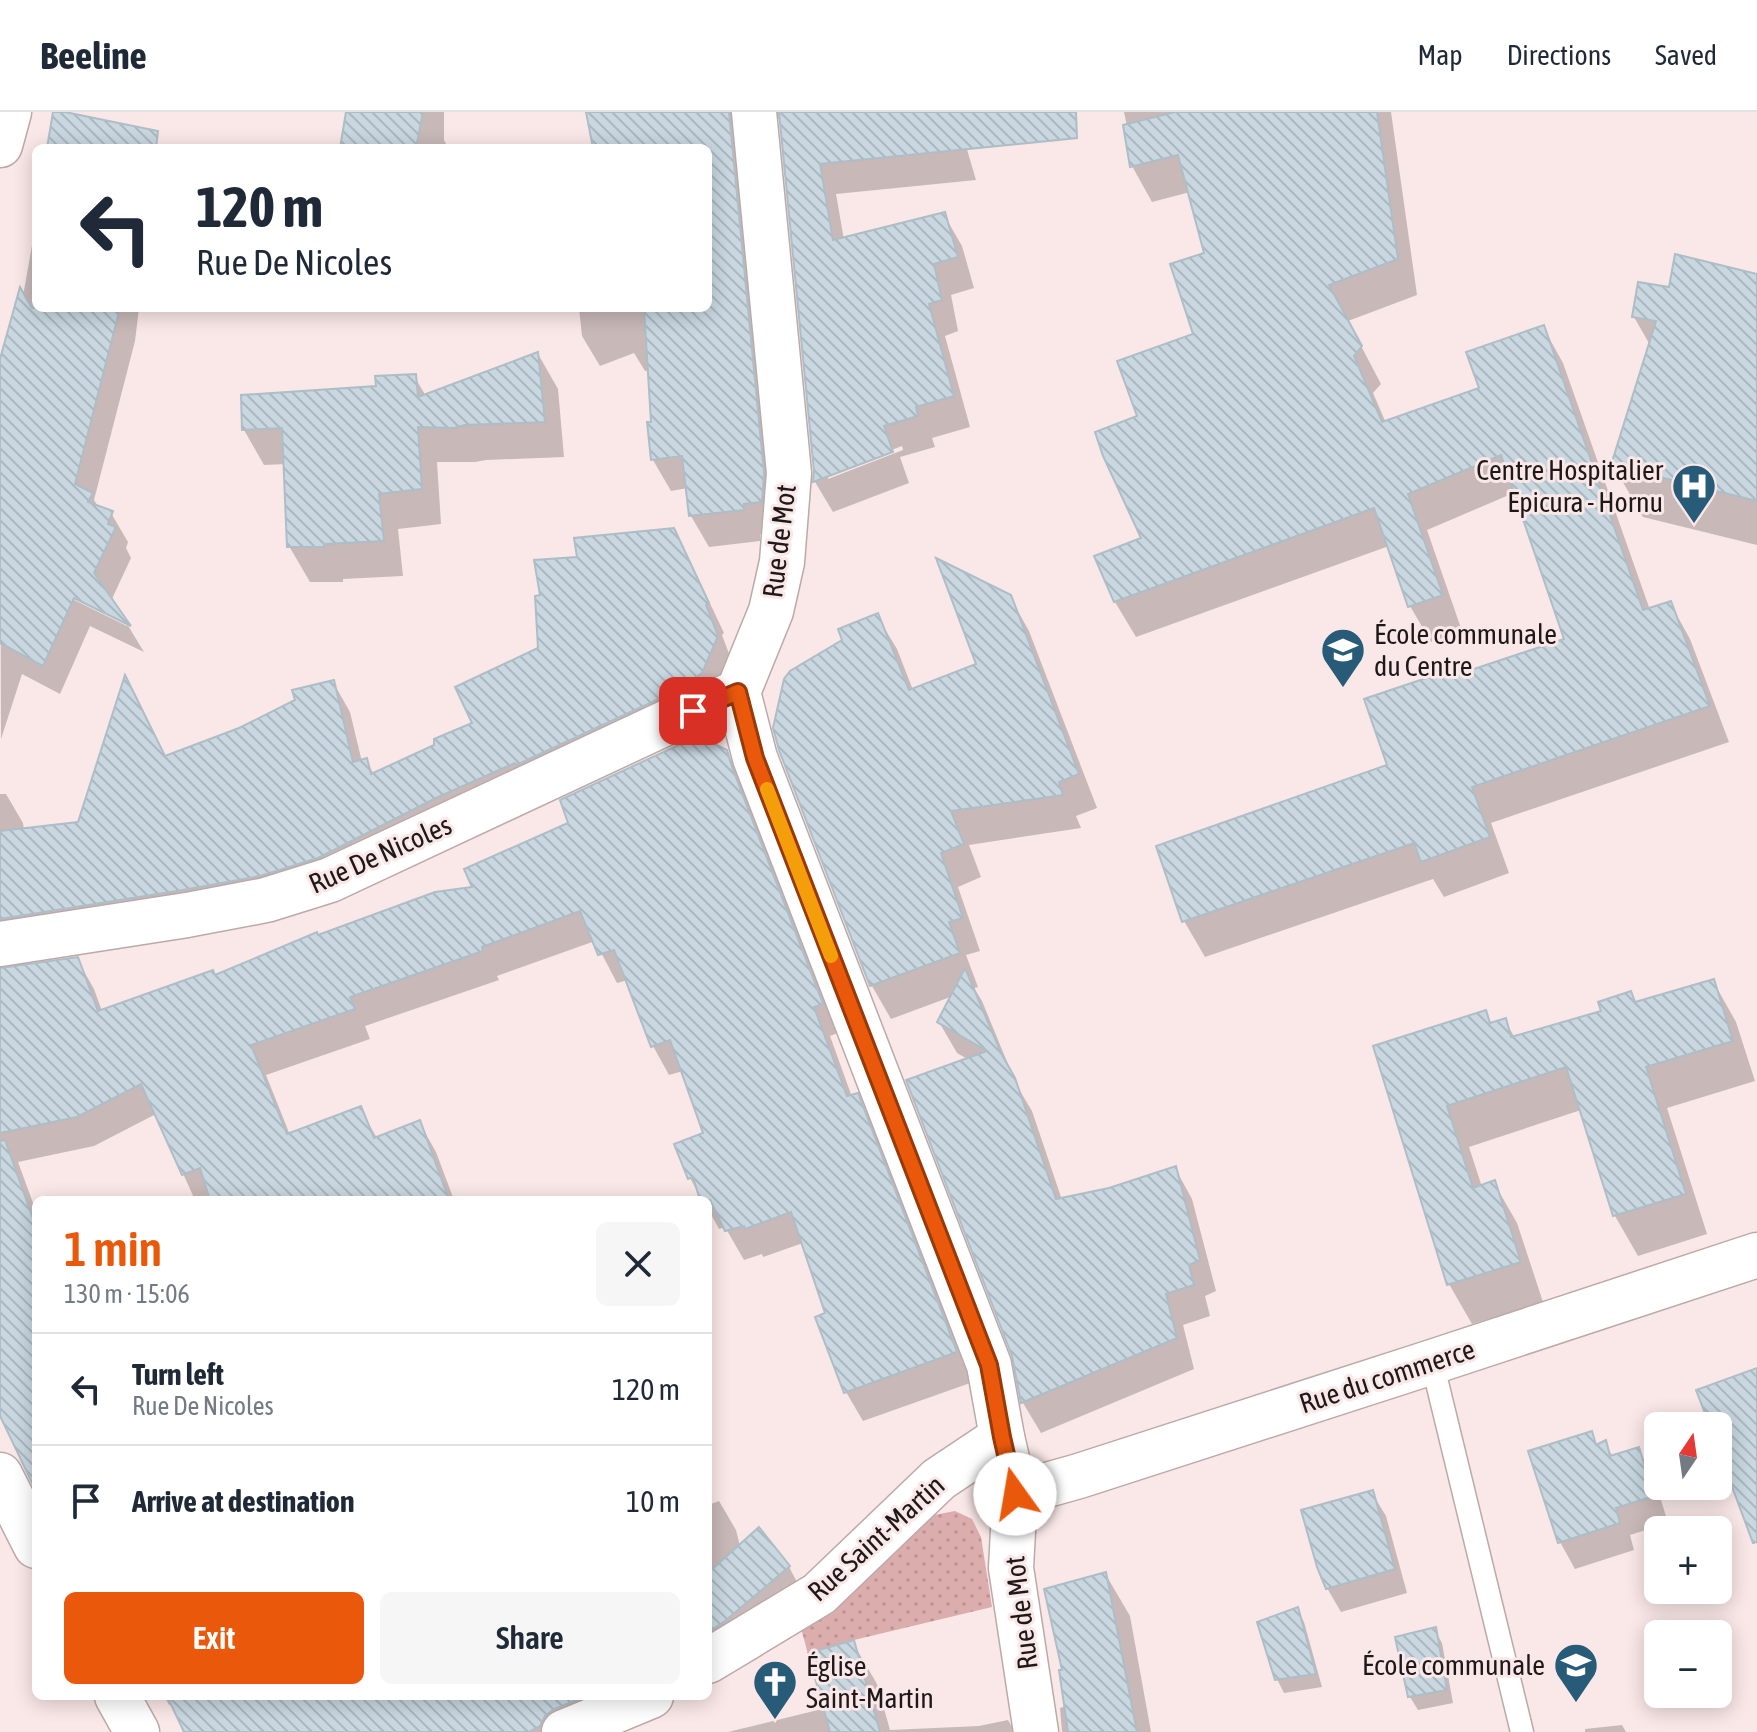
<!DOCTYPE html>
<html lang="en">
<head>
<meta charset="utf-8">
<style>
	body { margin:0; font-family:"Asap Condensed",sans-serif; background:#f6f6f7; color:#1f2937; height:100vh; display:flex; flex-direction:column; font-size:30px; white-space:nowrap }
	* { box-sizing:border-box; margin:0 }
	p { font-size:26px; color:#747a83 }
	.icon { flex:none; width:44px; height:44px; fill:none; stroke:currentColor; stroke-width:2; stroke-linecap:round; stroke-linejoin:round }
	.map { position:relative; flex:1; overflow:hidden }
	.side { position:absolute; left:32px; top:1084px; width:680px; height:504px; display:flex; flex-direction:column; background:#fff; border-radius:12px; box-shadow:0 4px 20px #0003 }
	.side>* { flex:none }
	.top-card { position:absolute; left:32px; top:32px; width:680px; height:168px; border-radius:12px; box-shadow:0 4px 20px #0003; background:#fff; color:#1f2937; overflow:hidden }
	.needle { width:52px; rotate:13deg }
	.controls { position:absolute; left:1644px; top:1300px; display:grid; gap:16px }
	.controls a { display:grid; place-items:center; width:88px; height:88px; border-radius:12px; background:#fff; box-shadow:0 4px 20px #0003; font-size:40px }
	.pin { position:absolute; display:grid; place-items:center; width:68px; height:68px; color:#fff; margin:-34px; border-radius:16px; box-shadow:0 4px 12px #0006 }
	.me { position:absolute; width:88px; margin:-44px; rotate:347deg; stroke-linejoin:round; filter:drop-shadow(0 0 6px #0008) }
	.turn { display:flex; align-items:center; gap:28px; height:168px; padding:0 32px; font-size:36px }
	.turn .icon { width:104px; height:104px; stroke-width:2.5 }
	.turn b { display:block; font-size:56px; line-height:68px }
	.round { display:grid; place-items:center; flex:none; width:84px; height:84px; border-radius:12px; background:#f6f6f7 }
	.head { display:flex; align-items:center; justify-content:space-between; height:136px; padding:0 32px }
	h1 { font-size:48px; font-weight:600; line-height:60px; color:#ea580c }
	.primary-button { display:flex; gap:16px; margin-top:auto; padding:16px 32px }
	.primary-button a { flex:1; height:92px; border-radius:12px; background:#ea580c; color:#fff; font-size:32px; font-weight:600; line-height:92px; text-align:center }
	.primary-button a+a { background:#f6f6f7; color:#1f2937 }
	ul { padding:0; list-style:none }
	li { display:flex; align-items:center; gap:24px; height:112px; padding:0 32px; border-top:2px solid #e0e1e3 }
	li div { flex:1 }
	li b { display:block; font-size:30px }
	li em { font-style:normal }
	header { display:flex; align-items:center; gap:48px; box-sizing:border-box; height:112px; padding:0 40px; background:#fff; border-bottom:2px solid #e0e1e3 }
	header strong { font-size:38px }
	nav { display:flex; gap:44px; margin-inline-start:auto; font-size:28px }
	.map>svg:first-child { display:block }
	.grass { fill:url(#grass-dots) }
	.shadow { fill:#0003; fill-rule:evenodd }
	.building { fill:url(#building-back-hatch); stroke:#aebdc6; stroke-width:2 }
	.lines { fill:none; stroke-linecap:round; stroke-linejoin:round }
	.lane-casing { stroke:#bcaaa9; stroke-width:25 }
	.street-casing { stroke:#bcaaa9; stroke-width:47 }
	.secondary-casing { stroke:#bcaaa9; stroke-width:47 }
	.lane { stroke:#fff; stroke-width:22 }
	.street { stroke:#fff; stroke-width:44 }
	.secondary { stroke:#fff; stroke-width:44 }
	.route-casing { stroke:#983908; stroke-width:20 }
	.route { stroke:#ea580c; stroke-width:14 }
	.slow { stroke:#f59e0b; stroke-width:14 }
	.labels { text-anchor:middle; stroke-width:6; stroke-linejoin:round; paint-order:stroke }
	.poi-label { font-size:28px; fill:#1e1818; stroke:#fae7e7; text-anchor:end }
	.street-label { font-size:28px; fill:#1e1818; stroke:#fae7e7 }
</style>
</head>
<body>
<header>
<strong>Beeline</strong>
<nav><a>Map</a><a>Directions</a><a>Saved</a></nav>
</header>
<div class="map">
<svg width="1757" height="1620" viewBox="0 0 1757 1620">
	<defs>
		<pattern id="grass-dots" width="8" height="8" patternUnits="userSpaceOnUse" patternTransform="scale(2)"><rect width="8" height="8" fill="#dcadad"/><path d="M2 2h.1M6 6h.1" fill="none" stroke="#bc9494" stroke-width="1.8" stroke-linecap="round"/></pattern>
		<pattern id="building-back-hatch" width="6" height="6" patternUnits="userSpaceOnUse" patternTransform="scale(2)"><rect width="6" height="6" fill="#c8d7e0"/><path d="M-1 5l2 2M0 0l6 6M5-1l2 2" fill="none" stroke="#abb8bf"/></pattern>
	</defs>
	<rect width="100%" height="100%" fill="#fae7e7"/>
	<!-- grass -->
	<polygon class="grass" points="955,1399 972,1407 981,1425 992,1495 854,1528 808,1542 801,1516 934,1403"/>
	<!-- shadow -->
	<g class="shadow">
		<polygon points="348,0 444,0 444,28 448,36 342,36"/>
		<path d="M588 0H956L976 68 836 82 844 128 944 103 962 134 974 176 951 183 958 219 945 224 970 315 932 326 935 335 900 345 909 371 833 400 815 370 816 359 782 8 771 5 778 420 760 422V429L709 435 691 404 688 376 671 379 653 348 654 312 650 258 645 259 634 241 600 254 582 224 579 196H708V36H600ZM902 334 903 338 828 367V362Z"/>
		<polygon points="1124,0 1391,0 1417,183 1348,209 1381,272 1373,281 1386,311 1481,277 1543,215 1563,251 1650,498 1670,491 1690,527 1729,630 1491,711 1509,761 1444,785 1433,767 1205,845 1184,809 1158,735 1390,654 1467,561 1567,528 1516,380 1427,418 1462,519 1431,530 1410,494 1389,434 1136,525 1115,490 1096,445 1144,427 1140,306 1195,223 1206,142 1190,80 1152,90 1132,54 1127,14"/>
		<polygon points="36,111 36,196 139,196 135,229 94,388 99,396 111,401 128,430 126,436 131,446 111,489 65,480 64,483 127,514 127,512 144,540 90,514 60,582 22,562 1,627 0,255 23,184"/>
		<polygon points="1757,164 1757,433 1643,405 1613,353 1650,233 1634,205 1671,177"/>
		<polygon points="538,242 558,277 564,345 486,348 475,350 437,350 441,412 398,417 403,464 343,467 343,470 310,470 289,434 286,352 264,353 244,318 414,264 426,284"/>
		<polygon points="673,419 690,449 724,521 722,523 734,555 718,590 453,715 0,842 0,682 6,682 23,711 24,718 80,712 125,568 166,646 239,618 333,570 350,600 362,650 366,649 374,662 436,635 475,612 540,537 542,485 579,447"/>
		<polygon points="1010,485 1029,519 1097,696 1076,704 1081,716 969,733 981,765 958,775 980,839 966,843 978,875 974,876 982,889 1017,974 1032,999 1062,1088 1109,1078 1175,1056 1192,1087 1216,1179 1205,1184 1210,1204 1183,1213 1194,1257 1041,1321 1023,1291 1014,1244 969,948 957,941 939,910 953,884 891,907 872,874 781,638 845,529 877,504 897,537 913,578 979,553"/>
		<polygon points="726,639 743,669 838,921 830,924 852,985 857,984 873,1013 973,1270 863,1309 846,1280 827,1202 803,1131 763,1145 762,1142 744,1148 725,1115 719,1117 708,1097 708,1088 702,1088 690,1066 706,1022 683,959 669,963 653,934 628,868 617,871 595,829 497,864 499,868 365,914 370,927 266,963 290,1023 360,997 377,1026 419,1010 436,1040 454,1088 195,1088 156,1002 94,1034 18,1050 36,1099 36,1372 0,1299 0,858 77,847 94,877 102,899 214,865 317,825 474,776"/>
		<polygon points="1713,869 1736,910 1755,969 1667,996 1707,1122 1638,1144 1615,1104 1581,998 1469,1035 1482,1075 1494,1071 1517,1111 1543,1190 1472,1212 1449,1172 1376,935 1485,901 1492,913 1505,909 1515,926 1603,900 1630,881 1637,892"/>
		<polygon points="1591,1321 1598,1334 1605,1331 1613,1345 1638,1337 1654,1365 1668,1411 1630,1423 1634,1438 1575,1457 1560,1430"/>
		<polygon points="1372,1381 1386,1404 1407,1481 1341,1500 1327,1476"/>
		<polygon points="719,1389 736,1418 740,1434 758,1418 789,1455 805,1485 708,1560 708,1393"/>
		<polygon points="1106,1463 1130,1504 1151,1620 1062,1620 1060,1596 1066,1594 1065,1559"/>
		<polygon points="1297,1497 1304,1510 1322,1575 1284,1581 1277,1567"/>
		<polygon points="1435,1518 1442,1531 1453,1591 1418,1598 1410,1585 1398,1526"/>
		<polygon points="853,1531 877,1572 890,1618 979,1614 1008,1608 1015,1620 728,1620 826,1596"/>
		<polygon points="164,1584 669,1584 586,1620 187,1620 173,1591 169,1593"/>
		<polygon points="1622,1613 1626,1620 1585,1620 1585,1617"/>
	</g>
	<!-- building -->
	<g class="building">
		<polygon points="53,0 65,0 158,19 156,36 47,36"/>
		<polygon points="346,0 423,0 416,36 340,36"/>
		<polygon points="586,0 729,0 764,361 762,390 744,392 744,398 689,404 682,344 651,348 647,310 651,310 644,196 708,196 708,36 593,36"/>
		<polygon points="779,0 1076,0 1077,26 820,52 833,128 945,100 958,145 934,152 942,188 929,192 954,284 916,295 918,304 884,314 893,340 813,370 814,359"/>
		<polygon points="1175,0 1377,0 1398,147 1329,173 1362,234 1354,244 1382,310 1479,276 1466,240 1544,213 1643,498 1671,489 1710,594 1472,675 1490,725 1421,750 1414,731 1182,810 1156,734 1387,653 1364,587 1465,553 1468,559 1564,527 1501,343 1408,382 1443,483 1408,495 1374,396 1114,490 1094,444 1141,426 1103,344 1095,320 1137,304 1117,249 1193,222 1170,152 1204,141 1178,43 1130,55 1123,13"/>
		<polygon points="1675,142 1757,162 1757,389 1611,353 1656,209 1632,205 1638,170 1669,175"/>
		<polygon points="20,175 32,196 120,196 75,372 93,381 88,390 113,399 108,412 116,415 94,461 131,514 74,486 43,554 0,531 0,247"/>
		<polygon points="538,240 545,310 465,313 454,316 418,315 422,377 379,382 384,429 324,432 324,435 287,435 282,316 242,318 241,283 376,274 375,264 416,262 418,285"/>
		<polygon points="674,416 709,491 706,493 718,524 702,561 663,585 516,653 515,651 436,686 318,746 260,764 183,778 0,807 0,719 78,710 125,563 165,644 239,616 295,588 292,578 334,568 353,650 367,646 371,662 434,633 434,627 472,611 455,575 538,536 535,484 540,483 534,448 577,445 574,426"/>
		<polygon points="936,446 1011,483 1079,662 1059,670 1063,683 951,699 964,732 941,741 963,806 949,810 960,841 870,874 779,638 773,616 784,567 790,559 842,528 838,517 878,501 909,578 976,552"/>
		<polygon points="698,624 727,638 732,655 823,892 814,895 847,984 858,981 957,1240 844,1281 815,1205 825,1201 791,1100 745,1117 744,1114 725,1119 710,1088 700,1088 693,1065 688,1067 674,1032 703,1021 670,928 651,935 614,838 598,843 580,799 482,835 483,839 350,885 355,897 251,933 287,1022 361,994 374,1026 420,1008 449,1088 210,1088 200,1056 182,1063 141,972 77,1005 0,1021 0,856 78,845 98,899 213,858 215,863 317,820 318,823 435,780 472,775 464,757 568,711 560,688"/>
		<polygon points="965,856 1001,941 1015,966 1056,1087 1109,1076 1176,1054 1200,1148 1189,1153 1194,1173 1166,1182 1177,1226 1021,1291 1012,1244 906,968 987,939 937,910"/>
		<polygon points="1714,867 1733,929 1646,955 1686,1082 1613,1104 1566,955 1447,994 1473,1076 1495,1068 1521,1150 1447,1173 1373,934 1486,898 1490,911 1506,906 1511,925 1601,899 1598,890 1631,879 1635,890"/>
		<polygon points="5,1028 36,1115 36,1379 0,1304 0,1029"/>
		<polygon points="1757,1256 1757,1430 1753,1431 1718,1337 1718,1314 1710,1314 1696,1278"/>
		<polygon points="1592,1319 1596,1333 1606,1328 1610,1344 1639,1335 1654,1384 1616,1396 1620,1411 1558,1431 1528,1339"/>
		<polygon points="1373,1378 1395,1457 1326,1477 1317,1455 1301,1398"/>
		<polygon points="759,1415 790,1454 725,1509 708,1520 708,1461"/>
		<polygon points="1106,1460 1137,1620 1068,1620 1059,1558 1062,1558 1044,1477"/>
		<polygon points="1298,1495 1316,1562 1275,1568 1257,1510"/>
		<polygon points="1436,1515 1447,1578 1408,1585 1395,1525"/>
		<polygon points="854,1528 861,1553 880,1620 830,1620 808,1541"/>
		<polygon points="167,1584 586,1584 554,1597 545,1604 540,1614 529,1620 184,1620"/>
	</g>
	<g class="lines">
		<!-- lane casing -->
		<g class="lane-casing">
			<polyline id="lane" points="1432,1250 1522,1620"/>
		</g>
		<!-- street casing -->
		<g class="street-casing">
			<g id="street">
				<polyline points="754,0 789,361 782,450 771,499 738,580 755,646 989,1253 1002,1325 1015,1382 1011,1456 1036,1620"/>
				<polyline points="0,832 187,803 266,788 330,768 670,609 738,580"/>
				<polyline points="1015,1382 1079,1364 1432,1250 1757,1143"/>
				<polyline points="708,1549 819,1482 939,1367 1002,1325"/>
				<polyline points="564,1620 651,1584"/>
			</g>
		</g>
		<!-- secondary casing -->
		<g class="secondary-casing">
			<g id="secondary">
				<polyline points="0,33 9,0"/>
				<polyline points="0,1363 36,1434"/>
				<polyline points="117,1584 137,1620"/>
			</g>
		</g>
		<!-- lane -->
		<use href="#lane" class="lane"/>
		<!-- street -->
		<use href="#street" class="street"/>
		<!-- secondary -->
		<use href="#secondary" class="secondary"/>
	</g>
	<g class="lines">
		<!-- route casing -->
		<g class="route-casing">
			<polyline id="route" points="693,599 738,580 755,646 989,1253 1002,1325 1015,1382"/>
		</g>
		<!-- route -->
		<use href="#route" class="route"/>
		<!-- slow -->
		<polyline class="slow" points="767,677 831,844"/>
	</g>
	<!-- icons -->
	<defs>
		<g id="hospital-pin" transform="scale(2.3)"><path d="M0 17L-7.5 6A9.5 9.5 0 1 1 7.5 6Z" fill="#285b78" stroke="#fae7e7"/><path d="M-5-5h3v3.5h4V-5h3V5h-3V1.5h-4V5h-3Z" fill="#fff"/></g>
		<g id="school-pin" transform="scale(2.3)"><path d="M0 17L-7.5 6A9.5 9.5 0 1 1 7.5 6Z" fill="#285b78" stroke="#fae7e7"/><path d="M0-5L7-2L0 1L-7-2ZM-4 1L0 2.5L4 1V4Q0 6-4 4Z" fill="#fff"/></g>
		<g id="church-pin" transform="scale(2.3)"><path d="M0 17L-7.5 6A9.5 9.5 0 1 1 7.5 6Z" fill="#285b78" stroke="#fae7e7"/><path d="M-1.2-6h2.4v3.5h3.3v2.4h-3.3V6h-2.4V-.1h-3.3v-2.4h3.3Z" fill="#fff"/></g>
	</defs>
	<g fill-rule="evenodd">
		<use href="#hospital-pin" x="1694" y="374"/>
		<use href="#school-pin" x="1343" y="538"/>
		<use href="#school-pin" x="1576" y="1553"/>
		<use href="#church-pin" x="775" y="1570"/>
	</g>
	<g class="labels">
		<!-- poi labels -->
		<g class="poi-label">
			<text x="1663" y="368">Centre Hospitalier<tspan x="1663" dy="32">Epicura - Hornu</tspan></text>
			<text x="1374" y="532" text-anchor="start">École communale<tspan x="1374" dy="32">du Centre</tspan></text>
			<text x="1545" y="1563">École communale</text>
			<text x="806" y="1564" text-anchor="start">Église<tspan x="806" dy="32">Saint-Martin</tspan></text>
		</g>
		<!-- street labels -->
		<g class="street-label">
			<text transform="translate(779 429) rotate(-83)" y="10">Rue de Mot</text>
			<text transform="translate(380 742) rotate(-24)" y="10">Rue De Nicoles</text>
			<text transform="translate(1387 1264) rotate(-18)" y="10">Rue du commerce</text>
			<text transform="translate(876 1426) rotate(-42)" y="10">Rue Saint-Martin</text>
			<text transform="translate(1021 1501) rotate(-97)" y="10">Rue de Mot</text>
		</g>
	</g>
</svg>
<div class="controls">
<a><svg class="needle" viewBox="-14 -14 28 28"><path d="M0-13l5 13h-10z" fill="#e53935"/><path d="M0 13l5-13h-10z" fill="#747a83"/></svg></a>
<a>+</a>
<a>−</a>
</div>
<div class="pin" style="left:693px;top:599px;background:#d93025"><svg class="icon" aria-label="arrive" viewBox="0 0 24 24"><path d="M6 21V4h12l-3 4 3 4H6"/></svg></div>
<svg class="me" style="left:1015px;top:1382px" viewBox="-20 -20 40 40"><circle r="19" fill="#fff"/><path d="M0-13L10 11 0 6-10 11z" fill="#ea580c"/></svg>
<div class="top-card">
<div class="turn"><svg class="icon" aria-label="left" viewBox="0 0 24 24"><path d="M17 20v-9H6M10 6l-5 5 5 5"/></svg><div><b>120 m</b>Rue De Nicoles</div></div>
</div>
<section class="side">
<div class="head"><div><h1>1 min</h1><p>130 m · 15:06</p></div><a class="round"><svg class="icon" aria-label="close" viewBox="0 0 24 24"><path d="M6 6l12 12M18 6L6 18"/></svg></a></div>
<ul>
<li><svg class="icon" aria-label="left" viewBox="0 0 24 24"><path d="M17 20v-9H6M10 6l-5 5 5 5"/></svg><div><b>Turn left</b><p>Rue De Nicoles</p></div><em>120 m</em></li>
<li><svg class="icon" aria-label="arrive" viewBox="0 0 24 24"><path d="M6 21V4h12l-3 4 3 4H6"/></svg><div><b>Arrive at destination</b></div><em>10 m</em></li>
</ul>
<div class="primary-button"><a>Exit</a><a>Share</a></div>
</section>
</div>
</body>
</html>
